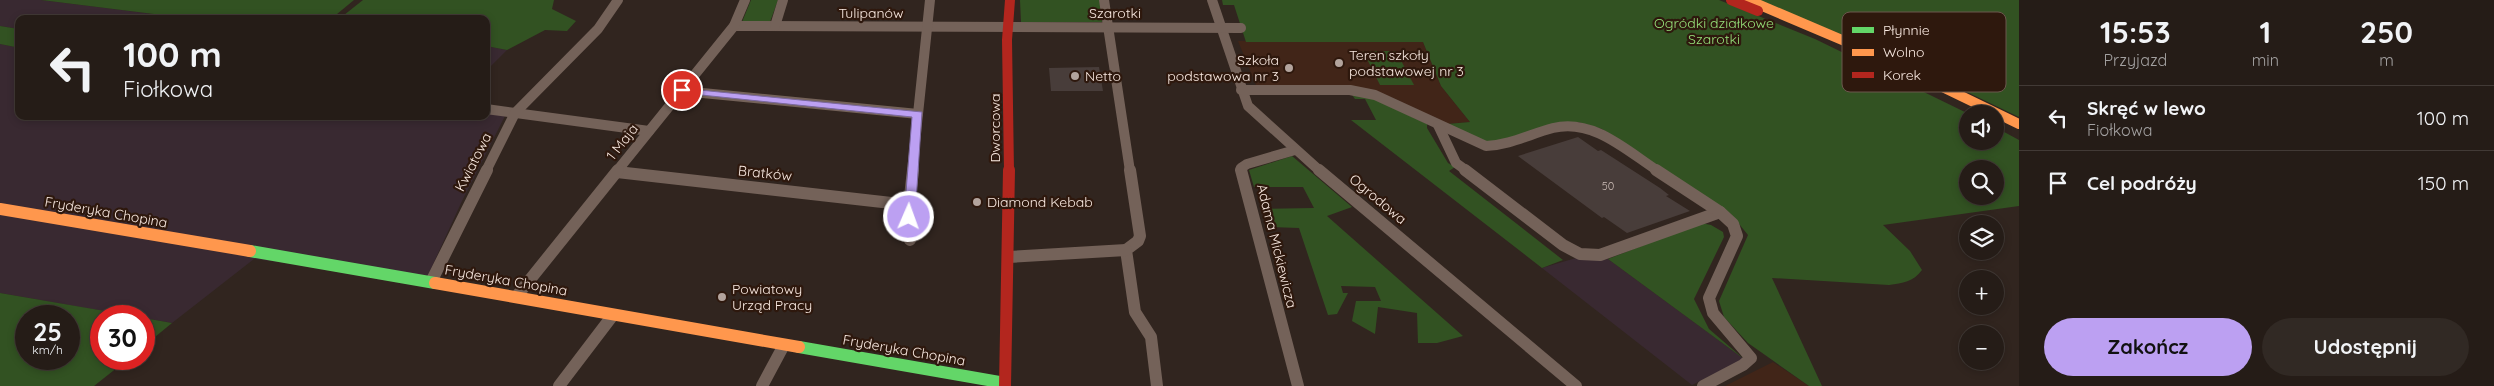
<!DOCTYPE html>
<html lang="pl">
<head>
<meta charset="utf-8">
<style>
	body { margin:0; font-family:Quicksand,sans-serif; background:#312924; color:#f1f3f6; height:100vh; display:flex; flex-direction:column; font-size:19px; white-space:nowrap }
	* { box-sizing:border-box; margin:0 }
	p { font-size:16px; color:#a3a1a1 }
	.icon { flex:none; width:28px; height:28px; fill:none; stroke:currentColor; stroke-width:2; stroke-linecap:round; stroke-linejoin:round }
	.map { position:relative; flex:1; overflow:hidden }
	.side { display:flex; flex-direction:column; background:#251c17; width:475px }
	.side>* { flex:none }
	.guide { position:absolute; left:15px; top:15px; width:475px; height:105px; border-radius:10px; box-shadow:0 2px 8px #0003,0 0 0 1px #423a36; background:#251c17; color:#f1f3f6; overflow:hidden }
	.controls { position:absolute; left:1959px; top:105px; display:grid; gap:10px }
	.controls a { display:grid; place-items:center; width:45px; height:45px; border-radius:50%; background:#251c17; box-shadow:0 2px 8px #0003,0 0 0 1px #423a36; font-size:25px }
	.speed { position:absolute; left:15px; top:305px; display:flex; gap:10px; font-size:25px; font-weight:700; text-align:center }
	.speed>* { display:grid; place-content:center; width:65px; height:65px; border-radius:50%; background:#251c17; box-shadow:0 2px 8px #0003,0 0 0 1px #423a36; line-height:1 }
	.speed small { font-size:12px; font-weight:400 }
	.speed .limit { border:8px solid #d22; background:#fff; color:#111 }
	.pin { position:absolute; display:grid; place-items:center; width:42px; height:42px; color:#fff; margin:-21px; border:2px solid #fff; border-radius:50%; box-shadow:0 1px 5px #0007 }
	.me { position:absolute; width:55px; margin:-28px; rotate:2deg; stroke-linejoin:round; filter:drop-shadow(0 0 4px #0008) }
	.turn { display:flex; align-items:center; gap:18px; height:105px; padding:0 25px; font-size:22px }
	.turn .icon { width:65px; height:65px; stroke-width:2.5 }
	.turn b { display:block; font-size:35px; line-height:42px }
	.eta { display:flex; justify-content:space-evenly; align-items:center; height:85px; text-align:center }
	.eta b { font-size:30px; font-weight:700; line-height:35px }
	.cta { display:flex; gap:10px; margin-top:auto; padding:10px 25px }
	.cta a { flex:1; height:58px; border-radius:30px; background:#bca0f2; color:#111; font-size:20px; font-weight:700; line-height:58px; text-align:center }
	.cta a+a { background:#312924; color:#f1f3f6 }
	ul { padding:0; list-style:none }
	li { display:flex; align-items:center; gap:15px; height:65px; padding:0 25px; border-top:1px solid #423a36 }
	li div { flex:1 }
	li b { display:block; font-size:19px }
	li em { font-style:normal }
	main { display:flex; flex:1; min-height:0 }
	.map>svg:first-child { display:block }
	.built { fill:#412518 }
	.industrial { fill:#392931 }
	.green { fill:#325222; fill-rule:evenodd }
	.building { fill:#483d3a }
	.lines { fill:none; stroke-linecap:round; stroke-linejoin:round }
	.street-far1 { stroke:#746259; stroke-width:10 }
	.street { stroke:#746259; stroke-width:12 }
	.fast { stroke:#63d668; stroke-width:12 }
	.slow-far1 { stroke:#ff974d; stroke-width:10 }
	.slow { stroke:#ff974d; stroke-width:12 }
	.jam-far1 { stroke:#b3261e; stroke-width:10 }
	.jam { stroke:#b3261e; stroke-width:12 }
	.route { fill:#bca0f2; stroke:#7a689d }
	.poi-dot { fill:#b3a49d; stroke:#2e180d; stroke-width:2 }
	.labels { text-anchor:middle; stroke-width:4.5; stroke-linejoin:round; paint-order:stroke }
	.number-label { font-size:11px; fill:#cdbeb7 }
	.street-label { font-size:14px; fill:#f9e9e1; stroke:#2e180d }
	.park-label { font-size:14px; fill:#96e17a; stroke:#2e180d }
	.poi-label { font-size:14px; fill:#f9e9e1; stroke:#2e180d; text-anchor:start }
	.key { fill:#2e180d; stroke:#6b574d; stroke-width:1 }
	.key-label { font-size:14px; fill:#f9e9e1 }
</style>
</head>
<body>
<main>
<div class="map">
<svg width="2019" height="386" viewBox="0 0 2019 386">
	<rect width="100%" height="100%" fill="#31251f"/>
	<!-- built -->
	<g class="built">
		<polygon points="1238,41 1423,42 1441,86 1470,122 1447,124 1391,97 1256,85"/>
		<polygon points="1773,362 1809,386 1725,386"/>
	</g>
	<!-- industrial -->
	<g class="industrial">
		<polygon points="0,0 41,0 194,19 19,19 19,29 0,26"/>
		<polygon points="0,44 15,47 19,46 19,116 486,116 486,113 505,116 462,201 424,284 369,273 254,259 172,323 0,293"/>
		<polygon points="486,46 507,50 486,71"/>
		<polygon points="1576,258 1600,260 1608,259 1744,359 1692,385 1542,268"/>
	</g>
	<!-- green -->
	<g class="green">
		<polygon points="41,0 354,0 331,19 194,19"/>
		<polygon points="363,0 554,0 552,9 576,21 567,31 545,30 507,50 486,46 486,19 339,19"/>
		<polygon points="751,0 778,0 770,22 742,22"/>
		<polygon points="1020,0 1100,0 1102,22 1021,22"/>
		<path d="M1222 0H1719L1815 39 1969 114 1968 141H1995V127L2019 140V206L1883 225 1910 251 1922 270C1913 282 1903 283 1889 285L1772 278 1822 386H1809L1748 343 1724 317 1719 301 1748 235 1731 214 1602 129 1578 122 1494 145 1478 140 1447 124 1470 122 1441 86 1423 42H1246L1234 5H1223ZM1968 169H1995V196H1968Z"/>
		<polygon points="1758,0 2019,0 2019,117 1890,55"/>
		<polygon points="0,26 19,29 19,46 15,47 0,44"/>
		<polygon points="1363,51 1396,51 1414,85 1380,85"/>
		<polygon points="1352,95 1374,99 1427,124 1427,128 1448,163 1455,167 1449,171 1563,260 1542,268 1351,120 1376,120 1365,99 1355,99"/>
		<polygon points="1292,156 1352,207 1327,216 1463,336 1437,343 1418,343 1417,313 1378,307 1375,334 1352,321 1356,301 1381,301 1375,287 1341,286 1343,293 1348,293 1337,314 1328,315 1299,228 1269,227 1263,209 1314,208 1303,187 1254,187 1249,170"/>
		<polygon points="1701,223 1711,225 1723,232 1724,237 1694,299 1709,329 1744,359 1608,259"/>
		<path d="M0 293 134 316H101V359H128L94 386H0ZM26 316H69V359H26Z"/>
		<polygon points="144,318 172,323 144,346"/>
	</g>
	<!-- building -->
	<g class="building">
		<polygon points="1099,67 1103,91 1051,91 1049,68"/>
		<polygon points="1578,137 1598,151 1601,150 1660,188 1669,195 1666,196 1690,211 1627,233 1604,217 1602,218 1518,156"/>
	</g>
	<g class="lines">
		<!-- street-far1 -->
		<g class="street-far1">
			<polyline points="1104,0 1130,171"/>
			<polyline points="1212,0 1248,106 1320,171"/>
			<polyline points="734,26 1241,28"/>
			<polyline points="775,26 783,0"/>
			<path d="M1241 90H1350L1375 95 1486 146C1510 145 1530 134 1553 128 1593 118 1627 151 1658 171"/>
			<polyline points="682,91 918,114"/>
			<polyline points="486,109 649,131"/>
			<polyline points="1438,125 1456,163 1467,171"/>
			<polyline points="486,171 515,113 598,29 618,0"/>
			<polyline points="617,171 734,26 745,0"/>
			<polyline points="912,171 930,0"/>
			<polyline points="1242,171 1241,168 1247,164 1295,150"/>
		</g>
		<!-- street -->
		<g class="street">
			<polyline points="1130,170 1140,236 1138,241 1126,250 1135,312 1151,337 1157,386"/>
			<polyline points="1241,170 1298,386"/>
			<polyline points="1319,170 1576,386"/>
			<polyline points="1465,170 1563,245 1580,254 1600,255 1720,212"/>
			<polyline points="1656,170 1720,212 1733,224 1737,236 1709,298 1713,313 1751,358 1743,365 1703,386"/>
			<polyline points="617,172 909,205"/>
			<polyline points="910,240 909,205 913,170"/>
			<polyline points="1009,257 1126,250"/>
			<polyline points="431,282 487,170"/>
			<polyline points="516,297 618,170"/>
			<polyline points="559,386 613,315"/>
			<polyline points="762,386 784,345"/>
		</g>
		<!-- fast -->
		<g class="fast">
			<polyline points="250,251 435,283"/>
			<polyline points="799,347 1005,383"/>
		</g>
		<!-- slow-far1 -->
		<polyline class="slow-far1" points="1748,0 1868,51 2019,124"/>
		<!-- slow -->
		<g class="slow">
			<polyline points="0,209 250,251"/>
			<polyline points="435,283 799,347"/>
		</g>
		<!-- jam-far1 -->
		<g class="jam-far1">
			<polyline points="1731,0 1758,11"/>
			<polyline points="1009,171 1007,40 1010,0"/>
		</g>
		<!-- jam -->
		<polyline class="jam" points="1005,386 1009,170"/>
	</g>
	<!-- route -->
	<polygon class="route" points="679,88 922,112 915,217 909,220 904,217 912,117 682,93 679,93"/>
	<!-- markers -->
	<g class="poi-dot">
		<circle cx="1339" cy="63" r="5"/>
		<circle cx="1289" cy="68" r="5"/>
		<circle cx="1075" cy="76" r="5"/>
		<circle cx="977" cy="202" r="5"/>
		<circle cx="722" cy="297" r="5"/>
	</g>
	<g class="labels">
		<!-- number labels -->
		<g class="number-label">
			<text x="1608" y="190">50</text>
		</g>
		<!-- street labels -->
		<g class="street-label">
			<text x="871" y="18">Tulipanów</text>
			<text x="1115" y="18">Szarotki</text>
			<text transform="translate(995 128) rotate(-90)" y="5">Dworcowa</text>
			<text transform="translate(622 142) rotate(-52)" y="5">1 Maja</text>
			<text transform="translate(473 162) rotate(-63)" y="5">Kwiatowa</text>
			<text transform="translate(765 173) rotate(6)" y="5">Bratków</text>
			<text transform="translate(1378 199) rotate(40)" y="5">Ogrodowa</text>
			<text transform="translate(106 212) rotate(10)" y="5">Fryderyka Chopina</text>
			<text transform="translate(1277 246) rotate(76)" y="5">Adama Mickiewicza</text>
			<text transform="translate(506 280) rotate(10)" y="5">Fryderyka Chopina</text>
			<text transform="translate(904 350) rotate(10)" y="5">Fryderyka Chopina</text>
		</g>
		<!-- park labels -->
		<g class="park-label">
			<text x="1714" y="28">Ogródki działkowe<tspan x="1714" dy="16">Szarotki</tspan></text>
		</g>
		<!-- poi labels -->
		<g class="poi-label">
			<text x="1349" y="60">Teren szkoły<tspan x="1349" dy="16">podstawowej nr 3</tspan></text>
			<text x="1279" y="65" text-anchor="end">Szkoła<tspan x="1279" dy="16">podstawowa nr 3</tspan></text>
			<text x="1085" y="81">Netto</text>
			<text x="987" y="207">Diamond Kebab</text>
			<text x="732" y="294">Powiatowy<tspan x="732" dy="16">Urząd Pracy</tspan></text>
		</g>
	</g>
	<!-- legend -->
	<rect x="1842" y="12" width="164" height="80" rx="8" class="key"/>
	<rect x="1852" y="27" width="22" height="6" fill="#63d668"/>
	<rect x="1852" y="49" width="22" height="7" fill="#ff974d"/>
	<rect x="1852" y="72" width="22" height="6" fill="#b3261e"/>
	<g class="key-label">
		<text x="1883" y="35">Płynnie</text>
		<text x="1883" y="57">Wolno</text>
		<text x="1883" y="80">Korek</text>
	</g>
</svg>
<div class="controls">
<a><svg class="icon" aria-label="sound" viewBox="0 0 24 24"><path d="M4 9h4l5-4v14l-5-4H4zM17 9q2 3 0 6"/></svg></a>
<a><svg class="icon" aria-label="search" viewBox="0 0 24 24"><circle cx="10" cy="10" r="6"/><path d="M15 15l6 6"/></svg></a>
<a><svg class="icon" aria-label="layers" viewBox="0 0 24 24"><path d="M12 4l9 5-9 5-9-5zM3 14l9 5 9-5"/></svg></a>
<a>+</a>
<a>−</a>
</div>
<div class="speed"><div>25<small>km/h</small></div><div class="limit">30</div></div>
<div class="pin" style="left:682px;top:90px;background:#d93025"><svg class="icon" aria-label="arrive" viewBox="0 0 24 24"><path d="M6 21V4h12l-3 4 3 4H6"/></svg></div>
<svg class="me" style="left:909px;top:217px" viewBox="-20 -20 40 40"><circle r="17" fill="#bca0f2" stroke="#fff" stroke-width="3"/><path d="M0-11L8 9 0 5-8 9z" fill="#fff"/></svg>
<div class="guide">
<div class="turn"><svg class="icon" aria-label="left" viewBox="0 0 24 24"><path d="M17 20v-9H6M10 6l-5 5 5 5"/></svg><div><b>100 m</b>Fiołkowa</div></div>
</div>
</div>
<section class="side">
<div class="eta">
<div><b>15:53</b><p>Przyjazd</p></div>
<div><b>1</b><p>min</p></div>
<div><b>250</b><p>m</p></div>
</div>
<ul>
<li><svg class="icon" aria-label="left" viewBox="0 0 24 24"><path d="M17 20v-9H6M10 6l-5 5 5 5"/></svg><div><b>Skręć w lewo</b><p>Fiołkowa</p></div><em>100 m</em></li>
<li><svg class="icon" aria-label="arrive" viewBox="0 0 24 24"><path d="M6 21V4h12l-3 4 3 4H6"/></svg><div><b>Cel podróży</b></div><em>150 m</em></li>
</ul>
<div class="cta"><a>Zakończ</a><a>Udostępnij</a></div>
</section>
</main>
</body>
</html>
